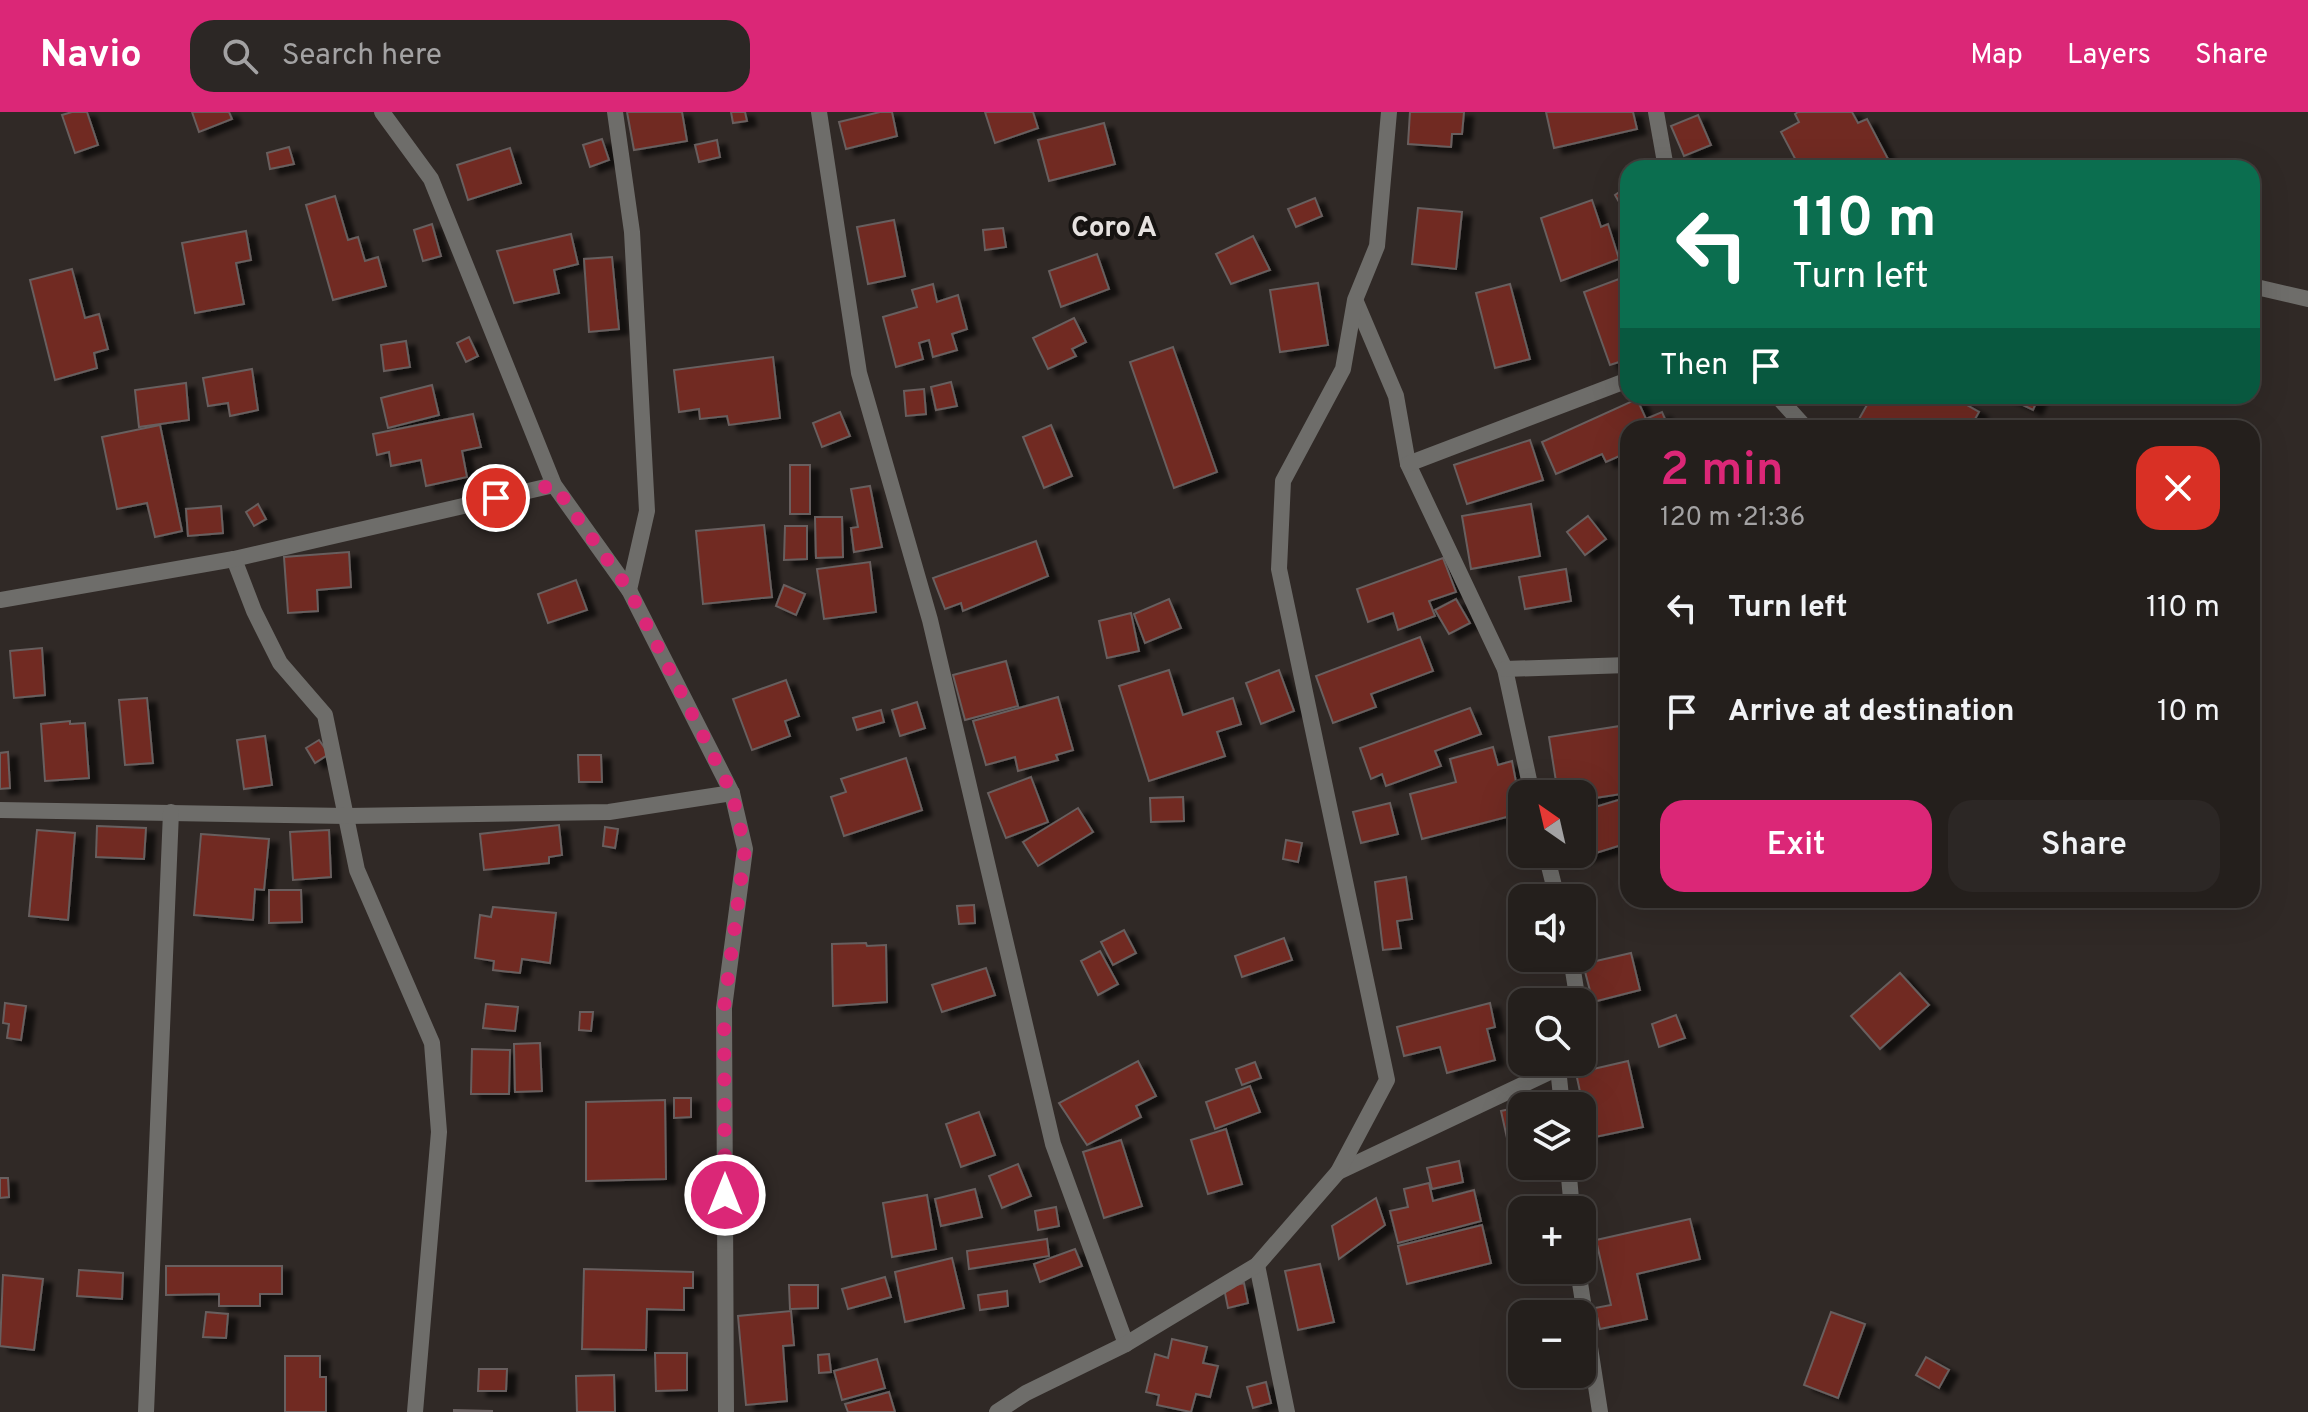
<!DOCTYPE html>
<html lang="en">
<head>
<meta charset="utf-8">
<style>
	body { margin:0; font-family:Overpass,sans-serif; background:#2c2725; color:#f1f3f6; height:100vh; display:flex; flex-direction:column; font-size:30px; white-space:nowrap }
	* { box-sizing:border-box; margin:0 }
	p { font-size:26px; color:#a3a2a3 }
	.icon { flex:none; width:44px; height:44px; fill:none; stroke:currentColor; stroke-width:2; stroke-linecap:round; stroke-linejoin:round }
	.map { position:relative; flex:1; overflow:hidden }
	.sheet { position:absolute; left:1620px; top:308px; width:640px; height:488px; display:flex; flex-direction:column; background:#241f1c; border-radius:24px; box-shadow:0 8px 32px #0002,0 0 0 2px #413d3b }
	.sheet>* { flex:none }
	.hud { position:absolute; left:1620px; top:48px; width:640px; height:244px; border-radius:24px; box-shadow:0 8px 32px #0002,0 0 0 2px #413d3b; background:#0b6e4f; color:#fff; overflow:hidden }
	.needle { width:52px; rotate:326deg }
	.controls { position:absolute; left:1508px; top:668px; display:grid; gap:16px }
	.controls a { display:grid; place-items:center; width:88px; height:88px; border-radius:16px; background:#241f1c; box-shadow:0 8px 32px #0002,0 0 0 2px #413d3b; font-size:40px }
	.pin { position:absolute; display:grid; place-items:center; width:68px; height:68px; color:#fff; margin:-34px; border:4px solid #fff; border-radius:50%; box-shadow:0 2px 8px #0007 }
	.me { position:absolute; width:88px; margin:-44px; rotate:0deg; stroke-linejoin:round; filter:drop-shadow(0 0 6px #0008) }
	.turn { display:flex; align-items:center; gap:28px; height:168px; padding:0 40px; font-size:36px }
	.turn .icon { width:104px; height:104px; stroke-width:2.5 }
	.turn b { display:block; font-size:56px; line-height:68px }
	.then { display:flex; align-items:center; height:76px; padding:0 40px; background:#0003; gap:16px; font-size:30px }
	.round { display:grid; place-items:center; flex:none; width:84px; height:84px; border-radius:24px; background:#2c2725 }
	.head { display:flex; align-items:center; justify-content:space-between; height:136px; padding:0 40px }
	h1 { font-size:48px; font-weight:600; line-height:60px; color:#db2777 }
	.action { display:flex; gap:16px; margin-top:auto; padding:16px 40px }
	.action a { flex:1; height:92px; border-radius:24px; background:#db2777; color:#fff; font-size:32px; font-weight:600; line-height:92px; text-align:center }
	.action a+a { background:#2c2725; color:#f1f3f6 }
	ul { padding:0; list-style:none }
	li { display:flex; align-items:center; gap:24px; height:104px; padding:0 40px }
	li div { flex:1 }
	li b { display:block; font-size:30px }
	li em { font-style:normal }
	header { display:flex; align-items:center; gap:48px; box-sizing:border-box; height:112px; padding:0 40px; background:#db2777; color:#fff }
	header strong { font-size:38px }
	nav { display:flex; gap:44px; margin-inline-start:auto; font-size:28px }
	.search { width:560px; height:72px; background:#2c2725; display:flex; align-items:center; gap:20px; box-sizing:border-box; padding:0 28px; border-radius:24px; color:#a3a2a3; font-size:30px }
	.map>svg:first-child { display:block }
	.building { fill:#712921; stroke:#685f5e; stroke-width:2; filter:url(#shadow) }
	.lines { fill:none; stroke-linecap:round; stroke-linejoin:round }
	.street { stroke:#6e6d6a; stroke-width:16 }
	.route { stroke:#db2777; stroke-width:14; stroke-dasharray:0 25.2 }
	.labels { text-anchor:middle; stroke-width:8; stroke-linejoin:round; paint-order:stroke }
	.quarter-label { font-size:28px; font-weight:bold; fill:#e6e2e0; stroke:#161311 }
</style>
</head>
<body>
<header>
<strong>Navio</strong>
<div class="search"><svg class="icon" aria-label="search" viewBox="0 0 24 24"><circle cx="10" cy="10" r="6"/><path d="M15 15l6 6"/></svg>Search here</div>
<nav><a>Map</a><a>Layers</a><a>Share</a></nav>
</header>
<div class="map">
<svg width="2308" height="1300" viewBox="0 0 2308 1300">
	<defs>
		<filter id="shadow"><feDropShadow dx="9" dy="5" stdDeviation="2" flood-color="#0009"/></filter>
	</defs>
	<rect width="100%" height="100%" fill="#302926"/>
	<!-- building -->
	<g class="building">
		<polygon points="72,0 87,0 98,33 75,41 62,3"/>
		<polygon points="192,0 229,0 232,7 199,20"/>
		<polygon points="627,0 682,0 687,29 634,38"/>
		<polygon points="731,0 745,0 747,9 733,11"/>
		<polygon points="880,0 892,0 897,24 846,37 839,10"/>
		<polygon points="985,0 1033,0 1038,16 995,31"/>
		<polygon points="1410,0 1464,0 1462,22 1452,22 1451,35 1408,32"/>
		<polygon points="1546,0 1633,0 1637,17 1554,36"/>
		<polygon points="1798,0 1852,0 1858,11 1867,7 1888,47 1870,56 1800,56 1781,20 1799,10 1795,2"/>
		<polygon points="1698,3 1711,33 1684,44 1671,14"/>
		<polygon points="1104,11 1115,52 1049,69 1038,28"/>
		<polygon points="602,27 609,48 590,55 583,33"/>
		<polygon points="717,28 720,45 699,50 695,33"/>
		<polygon points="289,35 294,52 270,57 267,41"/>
		<polygon points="510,36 521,71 468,88 457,53"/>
		<polygon points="1628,74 1628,98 1625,100 1615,83"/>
		<polygon points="335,84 348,128 358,125 365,149 378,145 386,174 333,188 306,93"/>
		<polygon points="1315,86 1322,104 1296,115 1288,97"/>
		<polygon points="1592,88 1601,115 1608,112 1619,147 1561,169 1541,106"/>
		<polygon points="1418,96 1462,100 1456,157 1412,152"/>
		<polygon points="894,108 905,164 868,172 857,115"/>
		<polygon points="432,112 441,144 423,149 414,118"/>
		<polygon points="1003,116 1006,135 985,138 983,118"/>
		<polygon points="246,119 251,148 236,151 244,192 195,201 182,131"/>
		<polygon points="571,122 578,152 554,158 559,181 514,191 497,139"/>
		<polygon points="1253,124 1270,158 1231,172 1216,142"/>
		<polygon points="1097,142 1109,177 1061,195 1049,159"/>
		<polygon points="612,145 619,217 589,220 584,147"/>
		<polygon points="72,157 85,206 99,202 108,237 94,241 97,256 55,268 30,168"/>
		<polygon points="1627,164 1628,247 1610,253 1584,180"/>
		<polygon points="1318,171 1328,233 1280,240 1270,178"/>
		<polygon points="933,172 937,190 958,183 967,217 952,222 957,238 933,245 929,228 919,231 923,247 896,255 883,205 917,195 912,178"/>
		<polygon points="1510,172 1530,247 1495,256 1476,181"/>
		<polygon points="1074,206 1086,230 1072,237 1076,244 1048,257 1033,226"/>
		<polygon points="469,225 478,244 466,250 457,231"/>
		<polygon points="406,229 410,255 384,259 381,233"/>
		<polygon points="1173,235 1217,360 1174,376 1130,250"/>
		<polygon points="773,245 780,306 729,313 727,304 700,307 699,297 679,300 674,258"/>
		<polygon points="252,257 258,298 230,304 228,291 208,294 203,266"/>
		<polygon points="951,270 957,294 936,298 931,275"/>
		<polygon points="186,271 189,308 139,315 135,278"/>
		<polygon points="432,273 439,303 388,316 381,286"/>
		<polygon points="924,277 926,302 906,304 904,279"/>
		<polygon points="1872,284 1951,284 1979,300 1970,316 1854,316"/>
		<polygon points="2004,284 2039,284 2033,298"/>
		<polygon points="1637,287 1646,307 1662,300 1669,316 1628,316 1628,346 1626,341 1606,350 1602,342 1556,362 1542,330"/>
		<polygon points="840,300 850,324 822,335 813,311"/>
		<polygon points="473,302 481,335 462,339 467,365 426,374 421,348 391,354 389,340 377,343 373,322"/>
		<polygon points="160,313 182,419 155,425 147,391 117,397 102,325"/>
		<polygon points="1051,313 1072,364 1044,376 1023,325"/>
		<polygon points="1530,328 1543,368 1467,392 1454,353"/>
		<rect x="790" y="353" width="20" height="49"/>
		<polygon points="870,374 882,435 854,440 851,416 858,415 851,377"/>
		<polygon points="258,392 266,407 254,414 246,400"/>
		<polygon points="1531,392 1540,444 1471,457 1462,404"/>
		<polygon points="221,394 223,421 188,424 186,397"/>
		<polygon points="1588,404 1606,427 1585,443 1567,420"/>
		<polygon points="815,405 842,405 843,445 816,446"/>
		<polygon points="764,413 772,485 703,492 696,419"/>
		<polygon points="785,414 807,414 807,447 784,448"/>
		<polygon points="1036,429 1048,464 963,499 961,491 945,497 933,466"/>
		<polygon points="349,440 351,475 317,478 318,499 288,501 284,445"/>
		<polygon points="1443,446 1456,480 1429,489 1435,504 1398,518 1393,501 1368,510 1357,477"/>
		<polygon points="870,450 876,500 824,507 817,457"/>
		<polygon points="1566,457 1571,489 1525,497 1519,465"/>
		<polygon points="576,468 587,498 548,511 538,482"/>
		<polygon points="784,473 805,482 796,503 776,494"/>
		<polygon points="1169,487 1181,516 1145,531 1134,502"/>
		<polygon points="1456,487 1470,511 1449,522 1435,498"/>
		<polygon points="1131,501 1139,539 1107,546 1099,509"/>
		<polygon points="1420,525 1433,559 1371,582 1376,595 1333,611 1316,564"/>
		<polygon points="42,536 45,583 14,586 10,539"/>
		<polygon points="1006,549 1018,594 965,608 953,563"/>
		<polygon points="1169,558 1183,603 1233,586 1241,612 1217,620 1225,644 1149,669 1119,574"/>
		<polygon points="1279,558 1294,599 1261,612 1246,571"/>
		<polygon points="1623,565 1628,565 1628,583 1622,582"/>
		<polygon points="786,568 799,604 785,609 790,624 752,638 733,587"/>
		<polygon points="1058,585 1073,638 1056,643 1058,648 1018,659 1015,645 986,653 973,609"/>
		<polygon points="147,586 153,651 125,653 119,588"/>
		<polygon points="917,590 925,616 900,624 892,598"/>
		<polygon points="1470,596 1481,622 1435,639 1441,654 1386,674 1382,662 1371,667 1360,636"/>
		<polygon points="881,598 884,610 857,618 853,606"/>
		<polygon points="70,609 70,612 85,611 89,666 45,669 41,612"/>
		<polygon points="1620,614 1628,681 1582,688 1582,682 1558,682 1549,625"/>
		<polygon points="265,624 272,673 244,677 237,628"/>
		<polygon points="319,628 329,642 315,651 306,636"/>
		<polygon points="1493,635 1498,653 1512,649 1522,701 1422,727 1410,682 1456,670 1450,647"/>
		<polygon points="8,640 10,676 0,677 0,641"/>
		<polygon points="578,643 601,643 602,670 579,670"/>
		<polygon points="906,646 922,698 844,724 831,685 846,680 841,667"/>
		<polygon points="1031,665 1048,710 1006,726 988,681"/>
		<polygon points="1183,685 1184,709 1151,710 1150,686"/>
		<polygon points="1628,685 1628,731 1567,750 1565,742 1582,742 1582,699"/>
		<polygon points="1390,691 1398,722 1361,731 1353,700"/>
		<polygon points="1078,696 1093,720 1038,754 1023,730"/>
		<polygon points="559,713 562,743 549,745 549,751 484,758 480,722"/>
		<polygon points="97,714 146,716 144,747 96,745"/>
		<polygon points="605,715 618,717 615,736 603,734"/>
		<polygon points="37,718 75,721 68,808 29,804"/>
		<polygon points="329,718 331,765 293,768 290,720"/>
		<polygon points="201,722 269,727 264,778 255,777 253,808 194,803"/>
		<polygon points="1286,728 1302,731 1298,750 1283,747"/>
		<polygon points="1406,765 1412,807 1397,809 1401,836 1383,838 1375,770"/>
		<polygon points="269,778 301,778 302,810 269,811"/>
		<polygon points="974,793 975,811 959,812 957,794"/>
		<polygon points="493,795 556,801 550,851 522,847 520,861 493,858 494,849 475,846 480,803 491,805"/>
		<polygon points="1124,818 1136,841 1113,853 1101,830"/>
		<polygon points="1284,826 1292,848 1242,865 1235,844"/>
		<polygon points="866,831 867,834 886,833 887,890 833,894 832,832"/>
		<polygon points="1100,839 1118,872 1098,883 1081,849"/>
		<polygon points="1631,841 1640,878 1593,890 1583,852"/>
		<polygon points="986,856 995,883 942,900 932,873"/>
		<polygon points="1900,861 1929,893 1880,937 1851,904"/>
		<polygon points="5,891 26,894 21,928 7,926 9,912 3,911"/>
		<polygon points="1490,891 1495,915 1487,917 1495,948 1447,961 1440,935 1404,944 1397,915"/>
		<polygon points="486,892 518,895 515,919 483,916"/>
		<polygon points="580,900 593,900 591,919 579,918"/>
		<polygon points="1676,903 1685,926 1659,935 1652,912"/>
		<polygon points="540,931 542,979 515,980 514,932"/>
		<polygon points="472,937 510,938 509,982 471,982"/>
		<polygon points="1138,949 1156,984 1136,994 1141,1005 1087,1033 1059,991"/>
		<polygon points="1628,949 1643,1015 1590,1026 1576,961"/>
		<polygon points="1255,950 1261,966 1242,973 1236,957"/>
		<polygon points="1250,974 1260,1000 1215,1017 1206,990"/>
		<polygon points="674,986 691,986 691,1005 674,1006"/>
		<polygon points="665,988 666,1067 586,1069 586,990"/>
		<polygon points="1522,994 1522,1022 1507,1026 1501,999"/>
		<polygon points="979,1000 995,1043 961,1055 946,1012"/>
		<polygon points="1226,1017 1242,1072 1208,1082 1191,1028"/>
		<polygon points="1121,1028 1142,1094 1104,1106 1083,1040"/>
		<polygon points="1459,1049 1463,1070 1432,1077 1427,1056"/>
		<polygon points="1018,1052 1031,1084 1002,1096 989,1064"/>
		<polygon points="0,1066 8,1066 9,1085 0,1086"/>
		<polygon points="1429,1071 1433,1089 1474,1078 1481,1109 1398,1131 1390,1099 1408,1095 1404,1077"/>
		<polygon points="975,1077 982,1105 941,1114 935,1087"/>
		<polygon points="927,1083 936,1137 892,1145 883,1091"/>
		<polygon points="1376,1086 1385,1113 1339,1147 1332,1114"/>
		<polygon points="1056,1095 1059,1114 1038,1118 1035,1099"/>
		<polygon points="1690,1107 1700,1147 1637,1162 1647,1207 1600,1217 1595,1196 1611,1193 1596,1128"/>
		<polygon points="1482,1113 1491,1151 1407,1172 1398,1134"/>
		<polygon points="1047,1127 1049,1144 969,1157 967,1139"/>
		<polygon points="1075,1137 1082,1154 1040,1170 1034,1152"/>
		<polygon points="952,1146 964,1196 905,1210 895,1160"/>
		<polygon points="1320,1152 1334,1210 1298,1218 1285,1159"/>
		<polygon points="166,1154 282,1154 282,1182 260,1182 260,1194 219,1194 219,1182 166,1183"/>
		<polygon points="584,1157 693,1160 693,1176 684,1176 684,1198 647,1197 646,1238 582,1237"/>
		<polygon points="79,1158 123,1161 122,1187 77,1184"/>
		<polygon points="3,1163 43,1167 34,1238 0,1234"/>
		<polygon points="885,1165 891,1185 848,1197 842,1177"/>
		<polygon points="1244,1171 1248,1191 1228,1196 1224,1176"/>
		<polygon points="789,1173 818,1173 818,1196 790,1197"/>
		<polygon points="1007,1179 1008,1194 980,1198 978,1183"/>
		<polygon points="791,1199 794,1233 783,1234 787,1289 746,1293 738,1204"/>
		<polygon points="206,1200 228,1202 226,1226 203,1225"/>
		<polygon points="1831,1200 1865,1212 1838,1286 1804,1273"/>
		<polygon points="1172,1227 1207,1235 1203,1251 1218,1254 1210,1285 1196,1282 1191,1300 1157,1293 1159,1283 1146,1280 1155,1242 1168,1246"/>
		<polygon points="655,1241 687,1241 687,1278 656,1279"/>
		<polygon points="829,1242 831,1260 819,1261 818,1243"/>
		<polygon points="285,1244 320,1244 320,1265 326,1265 326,1300 285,1300"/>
		<polygon points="1926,1245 1949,1258 1939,1276 1916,1263"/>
		<polygon points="877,1247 885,1276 842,1288 834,1259"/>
		<polygon points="479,1257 507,1257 506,1279 478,1279"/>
		<polygon points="614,1263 615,1300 577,1300 576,1264"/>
		<polygon points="1266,1270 1271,1291 1253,1296 1247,1275"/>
		<polygon points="889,1280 895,1300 848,1300 845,1292"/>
		<polygon points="454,1298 492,1299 492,1300 454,1300"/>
	</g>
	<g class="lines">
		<!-- street -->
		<g class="street">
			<polyline points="382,0 431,67 554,373 629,478 732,681 745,737 724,896 726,1300"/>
			<polyline points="615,0 632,120 647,399 629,478"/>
			<polyline points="819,0 859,261 930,508 1053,1032 1126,1232"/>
			<polyline points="1656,0 1666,56"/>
			<polyline points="2252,174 2308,187"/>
			<polyline points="1356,190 1396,284 1408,352 1505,557 1532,682"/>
			<polyline points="1777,284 1806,316"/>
			<polyline points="1408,352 1628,268"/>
			<polyline points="234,447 254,499 280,551 325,603 357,758 432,931 439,1020 415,1300"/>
			<polyline points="0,488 234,447 554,373"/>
			<polyline points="1505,557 1628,553"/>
			<polyline points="0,698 347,704 609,700 732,681"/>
			<polyline points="1546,742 1557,786"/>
			<polyline points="1571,846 1578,890"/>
			<polyline points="1558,956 1562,994"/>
			<polyline points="1568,1054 1572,1098"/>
			<polyline points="1338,1060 1558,956 1561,950"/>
			<polyline points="1257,1153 1287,1300"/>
			<polyline points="1578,1158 1600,1300"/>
			<polyline points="146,1300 171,700"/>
			<polyline points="997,1300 1026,1281 1126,1232 1257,1153 1338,1060 1387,968 1279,457 1283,369 1343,257 1355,188 1377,134 1389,0"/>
		</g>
	</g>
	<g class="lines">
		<!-- route -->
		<polyline class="route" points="496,386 554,373 629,478 732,681 745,737 724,896 725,1083"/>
	</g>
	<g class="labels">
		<!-- quarter labels -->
		<g class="quarter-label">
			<text x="1114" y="124">Coro A</text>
		</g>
	</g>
</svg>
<div class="controls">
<a><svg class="needle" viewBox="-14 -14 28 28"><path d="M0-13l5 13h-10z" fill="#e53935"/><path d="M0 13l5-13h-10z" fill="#a3a2a3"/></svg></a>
<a><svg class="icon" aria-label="sound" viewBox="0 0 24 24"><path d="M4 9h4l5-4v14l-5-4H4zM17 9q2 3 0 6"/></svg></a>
<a><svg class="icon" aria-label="search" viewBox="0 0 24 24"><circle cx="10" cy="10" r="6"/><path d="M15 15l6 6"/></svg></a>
<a><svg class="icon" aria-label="layers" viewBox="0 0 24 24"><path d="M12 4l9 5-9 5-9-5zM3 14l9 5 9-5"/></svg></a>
<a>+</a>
<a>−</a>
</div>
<div class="pin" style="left:496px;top:386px;background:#d93025"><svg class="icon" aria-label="arrive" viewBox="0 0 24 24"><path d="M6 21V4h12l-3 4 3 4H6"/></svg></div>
<svg class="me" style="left:725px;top:1083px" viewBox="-20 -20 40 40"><circle r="17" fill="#db2777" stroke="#fff" stroke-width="3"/><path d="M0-11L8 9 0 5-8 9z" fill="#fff"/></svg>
<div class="hud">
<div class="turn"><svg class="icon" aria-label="left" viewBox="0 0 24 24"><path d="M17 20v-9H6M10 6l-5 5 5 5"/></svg><div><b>110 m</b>Turn left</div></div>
<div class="then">Then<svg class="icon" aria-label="arrive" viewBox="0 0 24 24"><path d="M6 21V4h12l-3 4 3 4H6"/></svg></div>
</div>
<section class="sheet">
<div class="head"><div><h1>2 min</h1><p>120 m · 21:36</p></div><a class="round" style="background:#d93025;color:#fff"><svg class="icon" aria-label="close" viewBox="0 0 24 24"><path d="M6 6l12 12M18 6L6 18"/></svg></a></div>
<ul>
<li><svg class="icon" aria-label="left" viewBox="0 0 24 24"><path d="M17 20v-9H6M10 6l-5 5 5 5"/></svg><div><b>Turn left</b></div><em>110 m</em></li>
<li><svg class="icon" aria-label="arrive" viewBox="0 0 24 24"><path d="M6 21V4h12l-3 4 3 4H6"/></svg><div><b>Arrive at destination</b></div><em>10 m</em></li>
</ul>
<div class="action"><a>Exit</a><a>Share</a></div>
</section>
</div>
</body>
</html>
